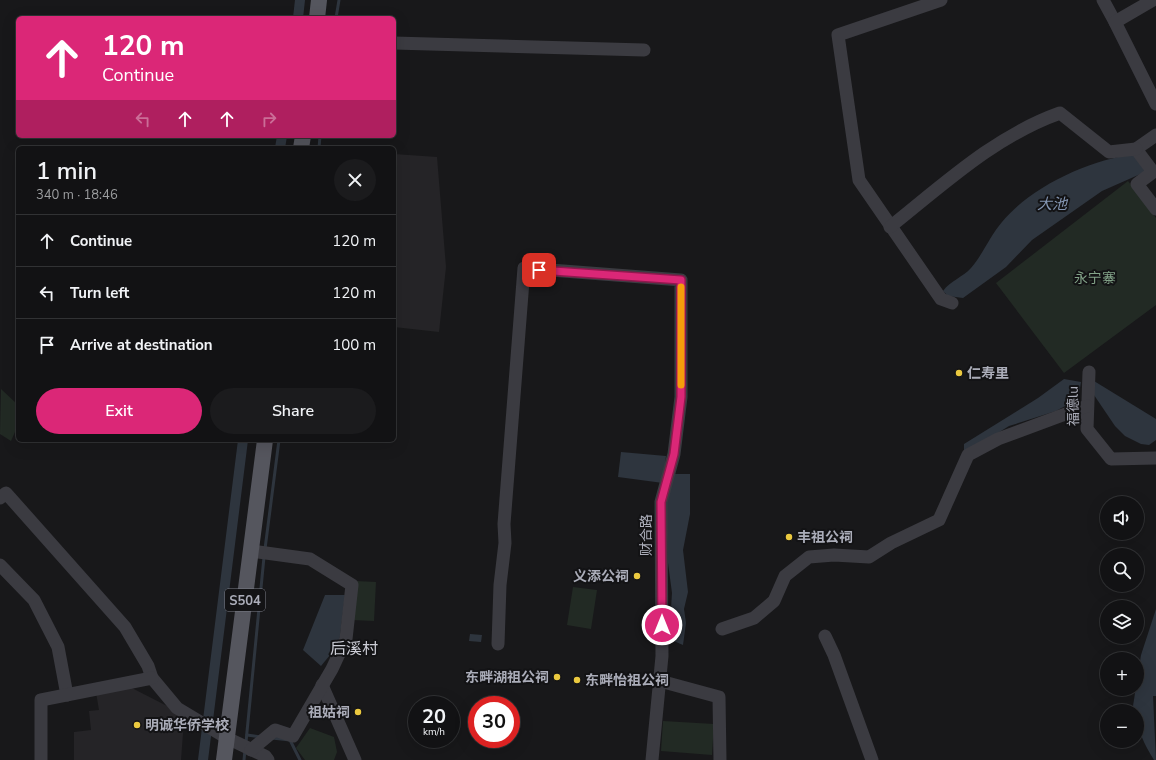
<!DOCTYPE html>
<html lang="en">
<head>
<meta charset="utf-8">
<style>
	body { margin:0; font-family:"Nunito Sans","Noto Sans SC",sans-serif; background:#1b1b1d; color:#f1f3f6; height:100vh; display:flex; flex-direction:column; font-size:15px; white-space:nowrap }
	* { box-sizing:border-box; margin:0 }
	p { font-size:13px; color:#9c9ea0 }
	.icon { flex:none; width:22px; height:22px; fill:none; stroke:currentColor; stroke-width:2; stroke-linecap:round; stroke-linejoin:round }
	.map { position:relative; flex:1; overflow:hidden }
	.details { position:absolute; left:16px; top:146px; width:380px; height:296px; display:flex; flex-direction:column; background:#121214; border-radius:6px; box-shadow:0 4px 16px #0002,0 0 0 1px #313234 }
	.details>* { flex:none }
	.guide { position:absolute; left:16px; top:16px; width:380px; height:122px; border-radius:6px; box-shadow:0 4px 16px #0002,0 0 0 1px #313234; background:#db2777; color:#fff; overflow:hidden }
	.tools { position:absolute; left:1100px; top:496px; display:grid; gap:8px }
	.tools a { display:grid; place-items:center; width:44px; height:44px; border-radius:50%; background:#121214; box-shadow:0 4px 16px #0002,0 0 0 1px #313234; font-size:20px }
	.speed { position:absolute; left:408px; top:696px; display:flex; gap:8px; font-size:20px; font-weight:700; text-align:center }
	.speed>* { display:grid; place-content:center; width:52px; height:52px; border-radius:50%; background:#121214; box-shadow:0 4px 16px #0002,0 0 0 1px #313234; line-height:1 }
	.speed small { font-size:10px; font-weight:400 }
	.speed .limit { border:6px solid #d22; background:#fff; color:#111 }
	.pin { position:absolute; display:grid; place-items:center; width:34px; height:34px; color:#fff; margin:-17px; border-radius:8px; box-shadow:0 2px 6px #0006 }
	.me { position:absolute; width:44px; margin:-22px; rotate:0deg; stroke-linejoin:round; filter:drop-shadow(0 0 3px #0008) }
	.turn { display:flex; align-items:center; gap:14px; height:84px; padding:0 20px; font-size:18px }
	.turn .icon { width:52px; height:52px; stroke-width:2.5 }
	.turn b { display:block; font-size:28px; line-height:34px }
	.lanes { display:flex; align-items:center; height:38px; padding:0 20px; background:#0003; justify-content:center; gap:20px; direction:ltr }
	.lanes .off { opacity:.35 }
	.round { display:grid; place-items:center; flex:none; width:42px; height:42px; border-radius:21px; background:#1b1b1d }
	.head { display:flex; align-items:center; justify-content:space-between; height:68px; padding:0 20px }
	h1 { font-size:24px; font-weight:600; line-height:30px }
	.action { display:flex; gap:8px; margin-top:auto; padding:8px 20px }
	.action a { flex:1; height:46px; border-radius:24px; background:#db2777; color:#fff; font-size:16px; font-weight:600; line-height:46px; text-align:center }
	.action a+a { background:#1b1b1d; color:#f1f3f6 }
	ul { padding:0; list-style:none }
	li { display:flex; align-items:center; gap:12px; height:52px; padding:0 20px; border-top:1px solid #313234 }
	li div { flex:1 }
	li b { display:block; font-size:15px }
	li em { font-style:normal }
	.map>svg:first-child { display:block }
	.built { fill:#252427 }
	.green { fill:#222a24 }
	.water { fill:#2e353e }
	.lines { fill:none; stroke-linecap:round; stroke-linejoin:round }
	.stream { stroke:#2e353e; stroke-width:3 }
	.canal { stroke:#2e353e; stroke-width:10 }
	.minor { stroke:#3b3b41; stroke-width:13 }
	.major { stroke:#55565e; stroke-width:16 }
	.route-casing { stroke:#8e194d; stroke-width:10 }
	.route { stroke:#db2777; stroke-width:7 }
	.slow { stroke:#f59e0b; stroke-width:7 }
	.poi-dot { fill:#ebc93f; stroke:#131315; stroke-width:1.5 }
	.labels { text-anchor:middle; stroke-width:4; stroke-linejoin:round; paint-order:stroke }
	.shield { fill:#131315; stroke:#7d7f88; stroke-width:1 }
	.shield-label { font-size:13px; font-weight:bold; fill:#abadb9 }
	.park-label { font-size:14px; fill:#83a389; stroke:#131315 }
	.poi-label { font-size:14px; font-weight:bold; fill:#abadb9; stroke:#131315; text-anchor:start }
	.street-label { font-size:14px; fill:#abadb9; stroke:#131315 }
	.water-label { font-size:15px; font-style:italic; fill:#8496b3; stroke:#131315 }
	.quarter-label { font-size:16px; fill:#cccdd6; stroke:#131315 }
</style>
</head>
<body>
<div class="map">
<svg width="1156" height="760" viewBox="0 0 1156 760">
	<rect width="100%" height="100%" fill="#18181a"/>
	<!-- built -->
	<g class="built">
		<polygon points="394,154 437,157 446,267 439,332 394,327"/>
		<polygon points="130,687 167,706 184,720 181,760 74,760 74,732 91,730 89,711 99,710 96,692"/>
	</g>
	<!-- green -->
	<g class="green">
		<polygon points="1128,181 1156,218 1156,305 1064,373 996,283"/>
		<polygon points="1,389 18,405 18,425 11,441 0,434"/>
		<polygon points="355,581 376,582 374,621 352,620"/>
		<polygon points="573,587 597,590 591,629 567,625"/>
		<polygon points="663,721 714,724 712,755 661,751"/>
		<polygon points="310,728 334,737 337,752 334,760 305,760 296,748"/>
	</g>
	<!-- water -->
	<g class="water">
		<path d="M1135 154 1145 172 1102 191 1032 240 1006 267 963 298 948 296 943 291C950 281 963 277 971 268 983 254 990 236 1002 222 1032 186 1089 160 1135 154Z"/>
		<polygon points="1064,379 1081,382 1078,399 1056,411 1009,426 969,451 964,450 964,444 1038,398"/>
		<polygon points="1094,381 1156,419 1156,440 1149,445 1141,444 1125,436 1115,426 1094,395"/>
		<polygon points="621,452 666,456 663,483 618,477"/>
		<polygon points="673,474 690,474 690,514 683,550 688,592 684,609 686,623 683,645 669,639 672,593 668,563 666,505"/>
		<polygon points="325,595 345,595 339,644 321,666 303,650"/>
		<path d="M1156 609V696H1153L1156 760H1154C1144 744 1137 730 1137 711H1134L1133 706 1141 655Z"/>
		<polygon points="470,634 482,635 481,642 469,641"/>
	</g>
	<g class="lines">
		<!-- stream -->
		<g class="stream">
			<polyline points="336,18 339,0"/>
			<polyline points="319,148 320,136"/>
			<polyline points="265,549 279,440"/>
			<polyline points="247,735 261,737"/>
			<polyline points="272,738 290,740 300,760"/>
			<polyline points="246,742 264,557"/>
			<polyline points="244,760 245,750"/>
		</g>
		<!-- canal -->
		<g class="canal">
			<polyline points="298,18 300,0"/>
			<polyline points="280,148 282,136"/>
			<polyline points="203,760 243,440"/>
		</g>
		<!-- minor -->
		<g class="minor">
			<polyline points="941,0 838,35 859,180 941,299 952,303"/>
			<polyline points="1103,0 1115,22"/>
			<polyline points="1153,0 1115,22 1156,104"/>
			<polyline points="394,43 644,50"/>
			<polyline points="1156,135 1136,149 1153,172 1137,184 1156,209"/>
			<path d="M890 227C944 184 995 136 1060 113L1109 152 1136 149"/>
			<polyline points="1089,372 1087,429 1111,459 1156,458"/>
			<polyline points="0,498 6,493 125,627 148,666 152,678 177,708 227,738 265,756 268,760"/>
			<polyline points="0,565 34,600 58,647 67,695"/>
			<polyline points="722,629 754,618 774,601 785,576 809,557 834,555 869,557 891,543 939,520 968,455 998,439 1087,406"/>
			<polyline points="825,636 834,655 872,760"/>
			<polyline points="498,644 500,585 505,543 504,524 524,268 681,280 681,397 674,454 661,502 662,656 652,760"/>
			<polyline points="660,681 719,697 720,760"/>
			<polyline points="322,685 355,760"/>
			<polyline points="251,750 275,730 293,736 332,669 346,639 352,585 310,559 251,551"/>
			<polyline points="41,760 41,700 152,678"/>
		</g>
		<!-- major -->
		<g class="major">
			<polyline points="317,18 319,0"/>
			<polyline points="301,148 303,136"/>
			<polyline points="224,760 265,440"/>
		</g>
	</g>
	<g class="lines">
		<!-- route casing -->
		<g class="route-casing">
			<polyline id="route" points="539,270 681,280 681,397 674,454 661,502 662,625"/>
		</g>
		<!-- route -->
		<use href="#route" class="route"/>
		<!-- slow -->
		<polyline class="slow" points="681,287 681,385"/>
	</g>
	<!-- markers -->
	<g class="poi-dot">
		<circle cx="959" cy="373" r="4"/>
		<circle cx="789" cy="537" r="4"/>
		<circle cx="637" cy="576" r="4"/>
		<circle cx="557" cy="677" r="4"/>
		<circle cx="577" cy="680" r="4"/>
		<circle cx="358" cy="712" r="4"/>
		<circle cx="137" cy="725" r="4"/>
	</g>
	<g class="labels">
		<!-- shield labels -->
		<rect class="shield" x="225" y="589" width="40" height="22" rx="3"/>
		<g class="shield-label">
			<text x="245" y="605">S504</text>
		</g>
		<!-- park labels -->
		<g class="park-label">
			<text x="1095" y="283">永宁寨</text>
		</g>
		<!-- poi labels -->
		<g class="poi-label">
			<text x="967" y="378">仁寿里</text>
			<text x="797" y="542">丰祖公祠</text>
			<text x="629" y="581" text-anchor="end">义添公祠</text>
			<text x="549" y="682" text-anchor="end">东畔湖祖公祠</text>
			<text x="585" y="685">东畔怡祖公祠</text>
			<text x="350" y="717" text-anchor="end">祖姑祠</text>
			<text x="145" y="730">明诚华侨学校</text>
		</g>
		<!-- street labels -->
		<g class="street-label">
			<text transform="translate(1073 406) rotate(-91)" y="5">福德lu</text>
			<text transform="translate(646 535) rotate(-90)" y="5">财合路</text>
		</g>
		<!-- water labels -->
		<g class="water-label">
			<text x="1052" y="209">大池</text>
		</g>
		<!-- quarter labels -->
		<g class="quarter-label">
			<text x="354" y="654">后溪村</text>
		</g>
	</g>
</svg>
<div class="tools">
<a><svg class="icon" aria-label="sound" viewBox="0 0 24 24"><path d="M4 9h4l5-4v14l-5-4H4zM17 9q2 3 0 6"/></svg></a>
<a><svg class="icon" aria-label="search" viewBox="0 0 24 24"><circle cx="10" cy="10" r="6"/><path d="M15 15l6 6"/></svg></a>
<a><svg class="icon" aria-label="layers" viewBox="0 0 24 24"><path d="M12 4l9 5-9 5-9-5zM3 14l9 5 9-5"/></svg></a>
<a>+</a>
<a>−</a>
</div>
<div class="speed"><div>20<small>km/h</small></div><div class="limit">30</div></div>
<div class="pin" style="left:539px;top:270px;background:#d93025"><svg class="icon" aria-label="arrive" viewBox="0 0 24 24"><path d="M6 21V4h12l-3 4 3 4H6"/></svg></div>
<svg class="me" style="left:662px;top:625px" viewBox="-20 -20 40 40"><circle r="17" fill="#db2777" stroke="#fff" stroke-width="3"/><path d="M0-11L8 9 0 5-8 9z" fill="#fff"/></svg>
<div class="guide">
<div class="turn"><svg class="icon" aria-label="ahead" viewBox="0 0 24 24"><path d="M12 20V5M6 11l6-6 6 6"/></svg><div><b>120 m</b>Continue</div></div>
<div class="lanes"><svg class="icon off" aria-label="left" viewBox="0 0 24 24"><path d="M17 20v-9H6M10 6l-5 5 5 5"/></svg><svg class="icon" aria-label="ahead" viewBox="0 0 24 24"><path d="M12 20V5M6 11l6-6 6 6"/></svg><svg class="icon" aria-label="ahead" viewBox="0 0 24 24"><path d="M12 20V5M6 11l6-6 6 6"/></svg><svg class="icon off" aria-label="right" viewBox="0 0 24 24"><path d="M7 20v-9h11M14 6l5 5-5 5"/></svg></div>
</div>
<section class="details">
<div class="head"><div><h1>1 min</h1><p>340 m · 18:46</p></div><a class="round"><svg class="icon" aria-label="close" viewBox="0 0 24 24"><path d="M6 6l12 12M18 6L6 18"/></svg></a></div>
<ul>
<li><svg class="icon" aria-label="ahead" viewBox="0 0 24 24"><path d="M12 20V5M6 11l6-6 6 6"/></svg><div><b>Continue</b></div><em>120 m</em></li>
<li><svg class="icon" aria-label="left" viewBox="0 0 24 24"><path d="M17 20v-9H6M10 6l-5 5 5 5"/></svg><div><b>Turn left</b></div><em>120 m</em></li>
<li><svg class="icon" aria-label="arrive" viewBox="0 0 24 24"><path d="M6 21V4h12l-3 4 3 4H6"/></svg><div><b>Arrive at destination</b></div><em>100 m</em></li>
</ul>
<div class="action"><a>Exit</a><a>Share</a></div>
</section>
</div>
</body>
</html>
